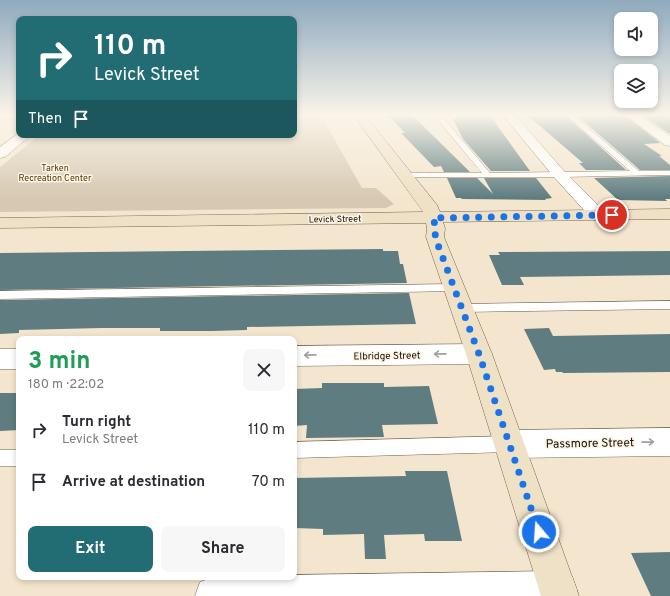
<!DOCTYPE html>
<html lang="en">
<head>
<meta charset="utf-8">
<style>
	body { margin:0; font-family:Overpass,sans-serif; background:#f7f7f7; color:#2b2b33; height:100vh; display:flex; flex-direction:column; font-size:15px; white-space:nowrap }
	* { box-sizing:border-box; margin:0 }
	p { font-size:13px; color:#7c7c81 }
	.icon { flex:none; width:22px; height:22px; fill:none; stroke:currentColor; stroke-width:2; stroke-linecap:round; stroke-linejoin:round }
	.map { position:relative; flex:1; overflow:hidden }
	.sheet { position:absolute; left:16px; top:336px; width:281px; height:244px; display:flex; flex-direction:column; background:#fff; border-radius:8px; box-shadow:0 2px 6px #0003 }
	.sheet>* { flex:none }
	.hud { position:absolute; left:16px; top:16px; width:281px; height:122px; border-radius:8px; box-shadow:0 2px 6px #0003; background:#226d73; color:#fff; overflow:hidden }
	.buttons { position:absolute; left:614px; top:12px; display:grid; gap:8px }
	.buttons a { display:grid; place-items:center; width:44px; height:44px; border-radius:8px; background:#fff; box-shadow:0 2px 6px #0003; font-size:20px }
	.pin { position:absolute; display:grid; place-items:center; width:34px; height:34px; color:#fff; margin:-17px; border:2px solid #fff; border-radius:50%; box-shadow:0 1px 4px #0007 }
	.me { position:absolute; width:44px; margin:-22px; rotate:342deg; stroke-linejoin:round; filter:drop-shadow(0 0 3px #0008) }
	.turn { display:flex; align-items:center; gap:14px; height:84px; padding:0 12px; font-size:18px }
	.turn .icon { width:52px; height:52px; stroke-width:2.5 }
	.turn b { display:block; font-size:28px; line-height:34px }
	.then { display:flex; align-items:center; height:38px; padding:0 12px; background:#0003; gap:8px; font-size:15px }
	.round { display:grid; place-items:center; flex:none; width:42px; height:42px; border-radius:8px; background:#f7f7f7 }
	.overview { display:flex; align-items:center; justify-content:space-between; height:68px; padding:0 12px }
	h1 { font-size:24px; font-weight:700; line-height:30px; color:#1e9e55 }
	.button { display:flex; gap:8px; margin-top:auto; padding:8px 12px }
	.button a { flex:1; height:46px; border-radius:8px; background:#226d73; color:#fff; font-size:16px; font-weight:700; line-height:46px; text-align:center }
	.button a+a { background:#f7f7f7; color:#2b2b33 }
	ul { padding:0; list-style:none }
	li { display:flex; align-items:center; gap:12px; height:52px; padding:0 12px }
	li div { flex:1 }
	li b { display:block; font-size:15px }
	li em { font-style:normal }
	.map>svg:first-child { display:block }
	.green { fill:#d7c9b1 }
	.building { fill:#5f7d80 }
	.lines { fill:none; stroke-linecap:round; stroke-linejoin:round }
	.lane-casing { stroke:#716550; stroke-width:1 }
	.street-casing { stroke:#716550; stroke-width:1 }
	.secondary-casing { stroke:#716550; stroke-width:1 }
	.lane { fill:#fff; fill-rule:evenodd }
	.street { fill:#fff; fill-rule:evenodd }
	.secondary { fill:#efe1c6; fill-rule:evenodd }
	.oneway { stroke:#a1a09d }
	.route { stroke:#1a73e8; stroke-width:7; stroke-dasharray:0 12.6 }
	.labels { text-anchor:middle; stroke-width:3; stroke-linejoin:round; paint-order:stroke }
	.far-park-label { font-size:9px; fill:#533c07; stroke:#fdf4e6 }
	.far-street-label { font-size:9px; fill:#151109; stroke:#fdf4e6 }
	.street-label { font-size:10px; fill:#151109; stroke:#fdf4e6 }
	.near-street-label { font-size:12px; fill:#151109; stroke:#fdf4e6 }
</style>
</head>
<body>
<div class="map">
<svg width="670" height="596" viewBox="0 0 670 596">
	<rect width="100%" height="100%" fill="#f4e6ce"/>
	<!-- green -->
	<polygon class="green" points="294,114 320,114 362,188 376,188 394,204 386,208 0,212 0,167 40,135 294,135"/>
	<!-- building -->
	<g class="building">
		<polygon points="387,114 411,114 470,172 444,172 441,166 434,167 401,133 405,133"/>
		<polygon points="455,114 489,114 530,171 491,171 463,139 453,119 458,119"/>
		<polygon points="526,114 564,114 626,170 586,170 579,163 583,163"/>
		<polygon points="575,114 623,114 660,143 644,144 662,156 659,156 670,165 670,170 640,170"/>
		<polygon points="640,114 670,114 670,134"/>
		<polygon points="670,176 670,199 665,199 667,201 618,200 594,178"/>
		<polygon points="447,178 477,178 493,194 484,178 536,178 552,198 545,199 546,200 462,199 461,198 456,198"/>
		<polygon points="383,249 383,251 398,251 400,264 403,264 407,283 0,290 0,253"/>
		<polygon points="670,251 670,275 520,277 524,285 502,285 489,255 500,255 498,252"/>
		<polygon points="409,293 416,324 247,327 247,330 212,331 160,331 160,328 102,328 19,330 19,333 0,334 0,300"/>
		<polygon points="549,328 553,336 670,334 670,372 563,373 562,372 556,372 555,369 544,370 524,329"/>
		<polygon points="322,383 384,383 384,387 429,386 438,424 382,425 384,437 306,438 307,425 294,426 294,389 322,388"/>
		<polygon points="0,393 19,393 19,430 0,431"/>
		<polygon points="405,471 447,471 462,541 425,541 424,534 384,535 386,559 365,559 364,534 323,535 323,529 294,528 294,478 406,476"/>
		<polygon points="670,552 670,596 651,596 631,553"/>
	</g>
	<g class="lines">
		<!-- lane casing -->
		<g class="lane-casing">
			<g id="lane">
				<polygon points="433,114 440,114 490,173 630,171 565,114 572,114 639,171 670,171 670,175 560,177 402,177 402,173 482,173"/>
				<polygon points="454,284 458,285 460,288 458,291 0,299 0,291"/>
				<polygon points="670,301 670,309 462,312 458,311 456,308 458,305 462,304"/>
				<polygon points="511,436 517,439 519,444 517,449 511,452 294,458 294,442"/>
				<rect x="0" y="450" width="19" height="16"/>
			</g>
		</g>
		<!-- street casing -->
		<g class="street-casing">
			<g id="street">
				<polygon points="502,114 514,114 564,171 604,211 607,215 604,219 598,220 592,219 554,177"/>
				<polygon points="624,114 637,114 670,136 670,146 665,145"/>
				<polygon points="19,133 19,135 31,135 5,157 0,158 0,147"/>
				<polygon points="479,344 488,347 492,354 488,361 479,364 294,366 294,346"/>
				<rect x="0" y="349" width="19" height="20"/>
				<polygon points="670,428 670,456 511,458 500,454 496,444 500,434 511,430"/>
				<polygon points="558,571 572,576 577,590 575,596 195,596 200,582 213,577 294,577 294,575"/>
			</g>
		</g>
		<!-- secondary casing -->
		<g class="secondary-casing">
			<polygon id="secondary" points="353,114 364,114 437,205 440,212 670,209 670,219 443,222 445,228 444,237 492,354 579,596 541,596 466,354 426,237 427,228 426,223 0,228 0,218 423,212"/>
		</g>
		<!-- lane -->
		<use href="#lane" class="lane"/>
		<!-- street -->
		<use href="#street" class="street"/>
		<!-- secondary -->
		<use href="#secondary" class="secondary"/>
	</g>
	<!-- one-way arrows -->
	<defs><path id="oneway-shaft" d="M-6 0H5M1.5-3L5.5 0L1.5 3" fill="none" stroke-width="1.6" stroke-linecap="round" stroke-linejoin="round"/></defs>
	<g class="oneway">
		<use href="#oneway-shaft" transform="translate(440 354) rotate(179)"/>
		<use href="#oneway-shaft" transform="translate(310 355) rotate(179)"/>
		<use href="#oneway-shaft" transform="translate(648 442) rotate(-1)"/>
	</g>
	<!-- sky -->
	<linearGradient id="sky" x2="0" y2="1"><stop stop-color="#8faabe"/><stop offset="0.58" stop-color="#faf4e9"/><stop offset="1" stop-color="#faf4e9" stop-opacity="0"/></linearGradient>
	<rect width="670" height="198" fill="url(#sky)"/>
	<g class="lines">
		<!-- route -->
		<polyline class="route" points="539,532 479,354 435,237 436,228 433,218 612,215"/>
	</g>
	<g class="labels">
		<!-- far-park labels -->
		<g class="far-park-label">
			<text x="55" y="171">Tarken<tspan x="55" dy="10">Recreation Center</tspan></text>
		</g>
		<!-- far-street labels -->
		<g class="far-street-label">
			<text transform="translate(335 219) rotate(-1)" y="3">Levick Street</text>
		</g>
		<!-- street labels -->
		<g class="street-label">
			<text transform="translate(387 355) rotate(-1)" y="4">Elbridge Street</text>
		</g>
		<!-- near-street labels -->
		<g class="near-street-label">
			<text transform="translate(590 443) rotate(-1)" y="4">Passmore Street</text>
		</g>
	</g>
</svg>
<div class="buttons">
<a><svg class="icon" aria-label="sound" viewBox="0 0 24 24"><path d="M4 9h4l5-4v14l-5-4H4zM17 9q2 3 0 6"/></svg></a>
<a><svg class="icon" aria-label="layers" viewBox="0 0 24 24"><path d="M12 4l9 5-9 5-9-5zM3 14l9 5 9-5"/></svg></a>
</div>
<div class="pin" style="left:612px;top:215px;background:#d93025"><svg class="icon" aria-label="arrive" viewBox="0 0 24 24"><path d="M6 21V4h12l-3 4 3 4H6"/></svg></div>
<svg class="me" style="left:539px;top:532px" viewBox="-20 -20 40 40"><circle r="17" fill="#1a73e8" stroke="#fff" stroke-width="3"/><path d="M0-11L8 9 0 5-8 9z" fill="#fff"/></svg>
<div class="hud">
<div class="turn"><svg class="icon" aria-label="right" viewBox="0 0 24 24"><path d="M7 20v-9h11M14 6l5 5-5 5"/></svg><div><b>110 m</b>Levick Street</div></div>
<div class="then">Then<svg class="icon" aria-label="arrive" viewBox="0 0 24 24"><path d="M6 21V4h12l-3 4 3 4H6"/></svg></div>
</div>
<section class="sheet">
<div class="overview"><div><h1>3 min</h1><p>180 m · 22:02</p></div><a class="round"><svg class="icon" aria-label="close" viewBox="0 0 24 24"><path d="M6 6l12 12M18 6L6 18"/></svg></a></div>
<ul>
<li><svg class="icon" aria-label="right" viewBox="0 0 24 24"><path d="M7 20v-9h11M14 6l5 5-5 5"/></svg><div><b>Turn right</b><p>Levick Street</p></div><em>110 m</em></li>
<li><svg class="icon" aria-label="arrive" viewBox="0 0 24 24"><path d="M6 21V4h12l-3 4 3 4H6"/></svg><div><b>Arrive at destination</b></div><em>70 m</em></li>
</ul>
<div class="button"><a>Exit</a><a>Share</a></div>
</section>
</div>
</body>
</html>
